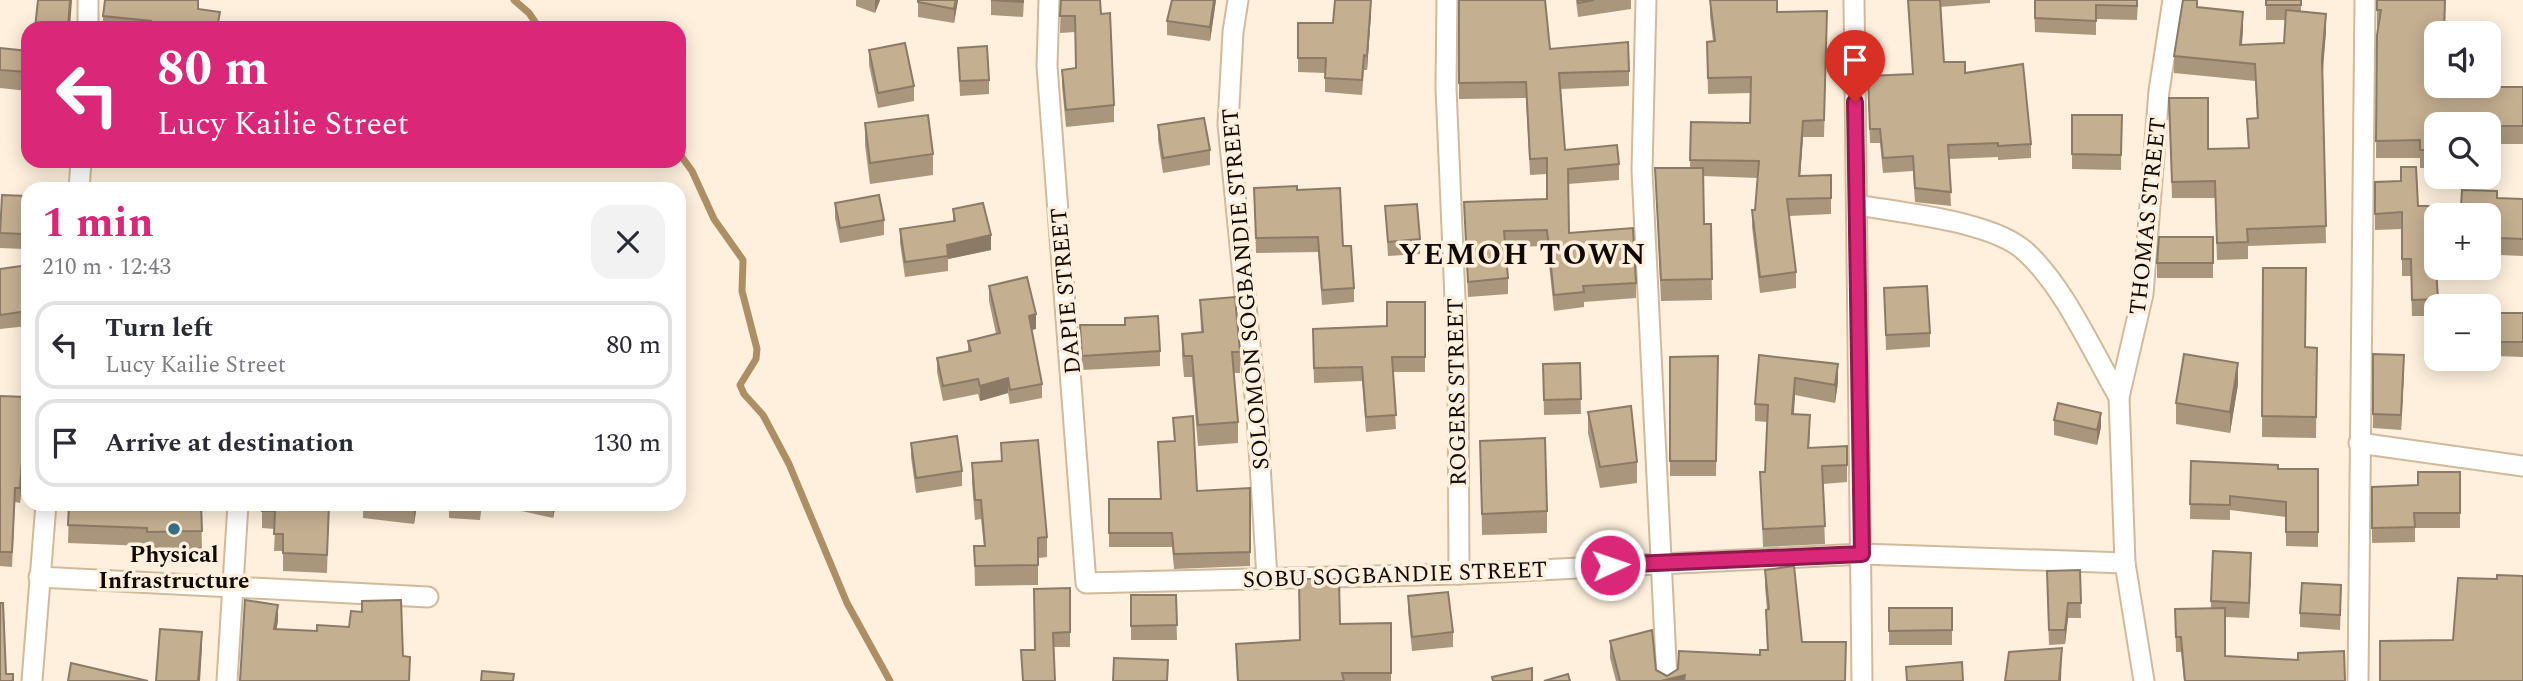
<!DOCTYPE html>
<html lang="en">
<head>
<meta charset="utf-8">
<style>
	body { margin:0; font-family:Spectral,serif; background:#f2f2f3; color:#2b2b33; height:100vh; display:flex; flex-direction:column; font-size:26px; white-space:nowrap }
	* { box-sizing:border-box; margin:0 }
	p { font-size:23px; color:#7c7c81 }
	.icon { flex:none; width:38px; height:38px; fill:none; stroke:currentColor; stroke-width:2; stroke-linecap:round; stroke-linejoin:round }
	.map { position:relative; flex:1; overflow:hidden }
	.drawer { position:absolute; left:21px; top:182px; width:665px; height:329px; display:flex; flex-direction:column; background:#fff; border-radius:21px; box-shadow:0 4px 18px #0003 }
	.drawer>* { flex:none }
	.guide { position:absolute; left:21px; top:21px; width:665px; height:147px; border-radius:21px; box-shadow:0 4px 18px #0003; background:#db2777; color:#fff; overflow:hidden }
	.buttons { position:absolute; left:2424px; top:21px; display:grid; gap:14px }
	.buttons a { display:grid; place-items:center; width:77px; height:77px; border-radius:14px; background:#fff; box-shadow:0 4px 18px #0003; font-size:35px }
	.pin { position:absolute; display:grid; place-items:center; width:60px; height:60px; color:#fff; margin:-72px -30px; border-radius:50% 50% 50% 0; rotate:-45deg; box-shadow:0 0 7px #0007 }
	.pin .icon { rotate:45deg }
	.me { position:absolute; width:77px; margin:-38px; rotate:87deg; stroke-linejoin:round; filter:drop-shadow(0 0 5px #0008) }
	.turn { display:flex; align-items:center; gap:24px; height:147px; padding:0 21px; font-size:32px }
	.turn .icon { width:91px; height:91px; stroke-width:2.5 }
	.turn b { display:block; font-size:49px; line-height:60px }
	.round { display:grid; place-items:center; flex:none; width:74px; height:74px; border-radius:21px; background:#f2f2f3 }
	.headline { display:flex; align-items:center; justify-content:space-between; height:119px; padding:0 21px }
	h1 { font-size:42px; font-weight:700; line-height:52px; color:#db2777 }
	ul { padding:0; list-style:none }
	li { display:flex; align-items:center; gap:21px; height:88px; margin:0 14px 10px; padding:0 7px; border:4px solid #e1e1e2; border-radius:21px }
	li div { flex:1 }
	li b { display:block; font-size:26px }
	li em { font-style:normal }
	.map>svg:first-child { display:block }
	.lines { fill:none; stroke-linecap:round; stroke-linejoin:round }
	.stream { stroke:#ad8f65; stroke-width:7 }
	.minor-casing { stroke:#d0ba9b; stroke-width:23 }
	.minor { stroke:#fff; stroke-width:19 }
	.wall { fill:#a9967d }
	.shaded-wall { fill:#8a7a66 }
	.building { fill:#c5af91; stroke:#8a7a66; stroke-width:2 }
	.route-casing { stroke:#8e194d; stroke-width:18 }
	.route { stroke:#db2777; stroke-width:12 }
	.poi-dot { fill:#347088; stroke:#fef0dd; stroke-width:2.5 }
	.labels { text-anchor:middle; stroke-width:7; stroke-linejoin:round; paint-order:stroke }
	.street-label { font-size:23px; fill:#110a02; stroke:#fef0dd }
	.poi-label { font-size:23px; font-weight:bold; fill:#110a02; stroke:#fef0dd }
	.district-label { font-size:30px; font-weight:bold; letter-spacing:2px; fill:#110a02; stroke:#fef0dd }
</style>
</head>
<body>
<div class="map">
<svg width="2523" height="681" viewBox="0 0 2523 681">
	<rect width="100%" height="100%" fill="#fef0dd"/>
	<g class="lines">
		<!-- stream -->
		<g class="stream">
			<polyline points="514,0 529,13 539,28"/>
			<polyline points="679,153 692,171 714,219 743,260 742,291 757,349 756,359 740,385 744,394 763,415 789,464 847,603 890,681"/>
		</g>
		<!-- minor casing -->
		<g class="minor-casing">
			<g id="minor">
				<polyline points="1049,0 1047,66 1086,583 1459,574 1862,554 2125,563"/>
				<polyline points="1238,0 1233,32 1228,124 1257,416 1267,578"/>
				<polyline points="1447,0 1446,88 1458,368 1459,574"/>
				<polyline points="1646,0 1642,171 1667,681"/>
				<polyline points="1854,0 1862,681"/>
				<polyline points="88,28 88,0"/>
				<polyline points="79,189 81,161"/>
				<path d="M1857 205C1902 213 1993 221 2026 252 2065 288 2092 351 2119 397"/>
				<polyline points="2359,443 2523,466"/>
				<polyline points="39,577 428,597"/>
				<polyline points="32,681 46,504"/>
				<polyline points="227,681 238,504"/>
				<polyline points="2144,681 2125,563 2119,397 2143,294 2159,91 2173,0"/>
				<polyline points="2358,681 2365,0"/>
			</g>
		</g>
		<!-- minor -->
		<use href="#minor" class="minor"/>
	</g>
	<!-- wall -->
	<g class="wall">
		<polygon points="856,0 880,0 875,13 856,6"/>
		<polygon points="918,0 958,0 954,23 918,17"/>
		<polygon points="991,0 1024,0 1023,17 991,15"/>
		<polygon points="1061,0 1101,14 1114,105 1114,122 1066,127 1062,86 1062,70 1076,68 1075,32 1060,33"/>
		<polygon points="1172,0 1216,0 1210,41 1167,35 1167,21"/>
		<polygon points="1459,0 1550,49 1629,71 1629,86 1561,89 1565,150 1619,164 1619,180 1568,184 1569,233 1636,283 1636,298 1584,302 1584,307 1554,311 1547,246 1506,247 1508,278 1508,294 1468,297 1464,202 1547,199 1547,174 1530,175 1526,98 1459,99"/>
		<polygon points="1576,0 1631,0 1631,9 1578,17"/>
		<polygon points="1710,0 1777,12 1827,28 1824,137 1803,137 1800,176 1831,175 1831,214 1789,216 1796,272 1796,288 1760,293 1752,227 1752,210 1755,210 1758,178 1703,176 1704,224 1711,224 1712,300 1661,301 1655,168 1690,168 1691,122 1750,123 1751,93 1708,94 1707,42 1713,41 1710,16"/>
		<polygon points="1908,0 1990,0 1990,3 1940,7 1944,62 1965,73 2031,144 2031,158 1998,160 1998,157 1949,159 1951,206 1915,202 1913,171 1883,173 1880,143 1870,143 1868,90 1913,74"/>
		<polygon points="2034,0 2138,0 2137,20 2096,19 2096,35 2035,32"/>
		<polygon points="2183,0 2198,0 2198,7 2243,29 2242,45 2284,43 2286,20 2266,20 2266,0 2301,0 2301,12 2326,31 2323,72 2326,243 2248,246 2248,259 2217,260 2215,198 2172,198 2169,98 2208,149 2248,148 2247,119 2257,118 2255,81 2174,73 2174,56"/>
		<polygon points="2377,0 2437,93 2442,97 2491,96 2523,87 2523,144 2488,144 2488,124 2436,124 2436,168 2420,168 2420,158 2376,158 2377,35 2378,27 2377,27"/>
		<polygon points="198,9 220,28 103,28 103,16"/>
		<polygon points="1371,13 1367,70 1364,70 1362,95 1325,92 1325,73 1298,72 1298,23 1333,23"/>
		<polygon points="0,48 28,51 28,91 0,88"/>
		<polygon points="958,48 989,80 989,94 960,96"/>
		<polygon points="869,50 914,86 914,101 878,108 869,65"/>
		<polygon points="2072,115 2122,115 2121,170 2072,169"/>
		<polygon points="865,123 933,154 933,175 870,184 865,145"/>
		<polygon points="1158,125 1210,150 1210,165 1163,173 1158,140"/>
		<polygon points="2401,181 2418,206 2461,206 2497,198 2523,199 2523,256 2500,255 2500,251 2488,250 2488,215 2436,215 2436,268 2451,268 2451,276 2437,276 2438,306 2436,306 2436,316 2412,316 2411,276 2402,276 2402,229 2375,230 2375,182"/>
		<polygon points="1254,188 1343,246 1354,288 1354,302 1322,305 1318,252 1256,253"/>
		<polygon points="835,203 884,220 884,235 840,243 835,218"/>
		<polygon points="1385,206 1420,239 1420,254 1388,256"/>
		<polygon points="953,209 991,250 948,259 948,271 905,277 900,243 900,229 953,221"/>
		<polygon points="26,211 24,249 0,248 0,233"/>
		<polygon points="2213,237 2213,278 2157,278 2157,263"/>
		<polygon points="2263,268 2305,347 2317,348 2316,438 2262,437"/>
		<polygon points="0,269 28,310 28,326 0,329"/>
		<polygon points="989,286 1036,329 1032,330 1042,384 1042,398 1010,404 1008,393 980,401 978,394 943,401 937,372 937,358 968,352 968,341 996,334 989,301"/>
		<polygon points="1884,288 1930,333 1930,347 1886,350"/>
		<polygon points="1200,300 1240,352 1240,373 1233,373 1238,422 1238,443 1198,446 1192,377 1184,377 1182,355 1182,334 1201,332"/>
		<polygon points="1425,302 1425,372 1393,372 1396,429 1366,432 1362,381 1314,383 1313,343 1387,326"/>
		<polygon points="2497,313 2523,313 2523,357 2496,356"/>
		<polygon points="1080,325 1125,325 1160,351 1160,366 1082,370"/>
		<polygon points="2373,354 2404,370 2401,430 2373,428"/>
		<polygon points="1759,355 1838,382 1835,403 1795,395 1794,414 1810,432 1809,448 1847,465 1847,482 1823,484 1825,544 1763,547 1760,472 1765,472 1767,422 1755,421 1755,404"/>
		<polygon points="1718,356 1716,476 1670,476 1670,357"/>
		<polygon points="1580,363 1581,414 1544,415 1543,364"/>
		<polygon points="2238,384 2230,433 2176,424 2176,403"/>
		<polygon points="0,396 27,412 20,503 15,502 12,567 0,566"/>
		<polygon points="1588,412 1637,462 1637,483 1600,488 1588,433"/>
		<polygon points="1173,418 1197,491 1250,488 1250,566 1174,569 1172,547 1109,547 1109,499 1160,499 1158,442 1174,441"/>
		<polygon points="2054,420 2101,427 2097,445 2054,435"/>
		<polygon points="1480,441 1547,511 1547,533 1482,535"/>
		<polygon points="911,443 962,471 962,486 916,493 911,457"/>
		<polygon points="1001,443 1047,537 1047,557 1038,558 1038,585 975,586 974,546 984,546 981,519 975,520 972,483 972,463 1001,461"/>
		<polygon points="2191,461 2278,469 2318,469 2318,547 2286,546 2286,517 2230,510 2230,520 2190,519"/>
		<polygon points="2460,472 2460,528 2415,528 2415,542 2372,543 2372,487 2418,485"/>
		<polygon points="69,504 201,504 202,550 147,550 147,546 68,543"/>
		<polygon points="258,504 329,504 327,573 283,571 283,551 274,551 275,529 262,528 262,507 258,506"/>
		<polygon points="363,504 417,504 414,524 363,518"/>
		<polygon points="449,504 482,504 480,520 449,518"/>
		<polygon points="490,504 556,504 553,518"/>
		<polygon points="2251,568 2249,618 2225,617 2225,656 2345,681 2184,681 2181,652 2176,652 2175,609 2211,608 2211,601"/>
		<polygon points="1765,570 1802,642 1846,642 1845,681 1616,681 1610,658 1610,641 1667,676 1760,655 1767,650 1766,610 1767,610 1765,587"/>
		<polygon points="2080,570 2081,618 2068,618 2065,644 2049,645 2047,586"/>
		<polygon points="1070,588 1070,647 1053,647 1035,650"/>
		<polygon points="1131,595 1176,595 1177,640 1131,640"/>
		<polygon points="1408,596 1453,632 1453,647 1412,651 1408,611"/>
		<polygon points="2341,600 2340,630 2300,627 2300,613"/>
		<rect x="1889" y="608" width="63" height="37"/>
		<polygon points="1391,623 1391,681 1237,681 1236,644 1300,640 1340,624"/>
	</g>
	<!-- shaded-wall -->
	<g class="shaded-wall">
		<polygon points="70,0 72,0 70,28 68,28"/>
		<polygon points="875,0 880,0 875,13"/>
		<polygon points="956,0 958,0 954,23 954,9"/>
		<polygon points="1214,0 1216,0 1210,41 1210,27"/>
		<polygon points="1371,0 1371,13 1367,70 1367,56"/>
		<polygon points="2243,12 2243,29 2240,62 2240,45"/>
		<polygon points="2326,14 2326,31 2322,75 2322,59"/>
		<polygon points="2436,81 2436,86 2438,86 2434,111 2434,93"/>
		<polygon points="1803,121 1803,137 1799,192 1799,176"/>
		<polygon points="991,235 991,250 948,259 947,245"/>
		<polygon points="1036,314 1036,329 1029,330 1029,316"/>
		<polygon points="2404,355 2404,370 2401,430 2401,415"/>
		<polygon points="2238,363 2238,384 2230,433 2230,412"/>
		<polygon points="1838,364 1838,382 1835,403 1835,385"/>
		<polygon points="1008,378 1008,393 980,401 980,386"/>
		<polygon points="1795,378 1795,395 1792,431 1792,414"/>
		<polygon points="27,397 27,412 20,503 20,488"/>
		<polygon points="2101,413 2101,427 2097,445 2097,430"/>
		<polygon points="414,504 417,504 414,524"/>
		<polygon points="553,504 556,504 553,518"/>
		<polygon points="2251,553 2251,568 2249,618 2249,603"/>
		<polygon points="2068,603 2068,618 2065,644 2065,630"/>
		<polygon points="278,605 278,621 274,645 274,629"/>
		<polygon points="202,632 202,648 200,681 198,681"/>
		<polygon points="2062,648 2061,681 2059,681"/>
		<polygon points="1685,675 1685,681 1661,681"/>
	</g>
	<!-- building -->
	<g class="building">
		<polygon points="38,0 70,0 68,28 31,28 35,28"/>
		<polygon points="105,0 198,0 198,9 220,12 217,28 150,28 151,21 103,16"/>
		<polygon points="918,0 956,0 954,9 918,2"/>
		<polygon points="991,0 1023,0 1023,2"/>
		<polygon points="1061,0 1100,0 1101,14 1110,13 1114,105 1066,110 1062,70 1076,68 1075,16 1060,16"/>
		<polygon points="1172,0 1214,0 1210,27 1167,21"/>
		<polygon points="1335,0 1371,0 1367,56 1364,55 1362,80 1325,78 1326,58 1298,58 1298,23 1333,23"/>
		<polygon points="1459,0 1545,0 1550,49 1628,42 1629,71 1559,73 1565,150 1617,145 1619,164 1568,169 1569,233 1633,228 1636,283 1583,286 1584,292 1554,295 1547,230 1504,231 1508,278 1468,282 1464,202 1547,199 1547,158 1530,159 1526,82 1459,83"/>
		<polygon points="1578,0 1594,0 1578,3"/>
		<polygon points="1710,0 1777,0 1777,12 1827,11 1824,120 1803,121 1799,176 1831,175 1831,198 1787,199 1796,272 1760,277 1752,210 1755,210 1759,161 1690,160 1691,122 1750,123 1751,77 1708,78 1707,42 1715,41"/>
		<polygon points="1908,0 1940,0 1944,62 1965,62 1965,73 2023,64 2031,144 1998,146 1998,143 1948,145 1951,192 1915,188 1913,156 1883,158 1880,129 1870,129 1868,76 1913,74"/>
		<polygon points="2035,0 2137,0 2137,6 2096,5 2096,21 2035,18"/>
		<polygon points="2183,0 2197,0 2197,7 2243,12 2240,45 2284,43 2286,10 2326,14 2322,59 2326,226 2247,229 2248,242 2217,243 2215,181 2172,182 2169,98 2208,98 2208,149 2249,148 2247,119 2258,118 2255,64 2174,56"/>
		<rect x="2266" y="0" width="35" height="5"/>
		<polygon points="2377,0 2445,0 2444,33 2436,33 2436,81 2434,93 2442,93 2442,97 2491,96 2491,87 2523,87 2523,126 2488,126 2488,124 2436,124 2436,150 2420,150 2420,140 2376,141 2377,35 2381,10 2377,10"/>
		<polygon points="905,43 914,86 878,93 869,50"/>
		<polygon points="987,46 989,80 960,81 958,48"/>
		<polygon points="0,48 28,51 28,72 0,70"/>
		<polygon points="928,115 933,154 870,163 865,123"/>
		<polygon points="2072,115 2122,115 2121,155 2072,154"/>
		<polygon points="1204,118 1210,150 1163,158 1158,125"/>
		<polygon points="2401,167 2416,167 2418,206 2461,206 2462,190 2497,191 2497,198 2523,199 2523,239 2500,238 2500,234 2488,233 2488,215 2436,215 2436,268 2438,299 2412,300 2411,259 2402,259 2402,212 2375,214 2375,182 2401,181"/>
		<polygon points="1655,168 1703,168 1704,224 1711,224 1712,279 1661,280"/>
		<polygon points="1297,186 1297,190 1340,188 1343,246 1351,246 1354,288 1322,290 1318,237 1256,238 1254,188"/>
		<polygon points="2,195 26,196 24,234 0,233"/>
		<polygon points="879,195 884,220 840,228 835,203"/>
		<polygon points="983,203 991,235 947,245 948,256 905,262 900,229 955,221 953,209"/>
		<polygon points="1417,204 1420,239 1388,242 1385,206"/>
		<polygon points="2159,237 2213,237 2213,263 2157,263"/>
		<polygon points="22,266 28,311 0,315 0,269"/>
		<polygon points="2263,268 2306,268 2305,347 2317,348 2316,417 2262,416"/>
		<polygon points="1027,277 1036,314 1029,316 1042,384 1010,390 1008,378 980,386 978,379 943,386 937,358 971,351 968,341 1000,333 989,286"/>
		<polygon points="1927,286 1930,333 1886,335 1884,288"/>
		<polygon points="1235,297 1240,352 1232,352 1238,422 1198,425 1192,356 1184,356 1182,334 1203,332 1200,300"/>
		<polygon points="1387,302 1425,302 1425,357 1392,357 1396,415 1366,417 1362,367 1314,368 1313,329 1387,326"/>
		<polygon points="2497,313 2523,313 2523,342 2496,342"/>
		<polygon points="1158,316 1160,351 1082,356 1080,325 1125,325 1125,318"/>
		<polygon points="2184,354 2238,363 2230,412 2176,403"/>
		<polygon points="2373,354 2404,355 2401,415 2373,414"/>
		<polygon points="1759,355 1838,364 1835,385 1795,378 1792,414 1810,415 1808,448 1847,446 1847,465 1822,466 1825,526 1763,529 1760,472 1765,472 1768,405 1755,404"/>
		<polygon points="1718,356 1716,461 1670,461 1670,357"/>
		<polygon points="1580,363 1581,399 1544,400 1543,364"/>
		<polygon points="0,396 27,397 20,488 15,488 12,552 0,552"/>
		<polygon points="2058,403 2101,413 2097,430 2054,420"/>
		<polygon points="1631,406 1637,462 1600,467 1588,412"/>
		<polygon points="1193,416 1197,491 1250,488 1250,552 1174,554 1172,533 1109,533 1109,499 1161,499 1158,442 1175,441 1173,418"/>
		<polygon points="957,436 962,471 916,478 911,443"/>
		<polygon points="1545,438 1547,511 1482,514 1480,441"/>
		<polygon points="1038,440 1047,537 1038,538 1038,565 975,566 974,546 985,546 981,500 975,500 972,463 1002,461 1001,443"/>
		<polygon points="2191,461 2278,465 2278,469 2318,469 2318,532 2286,532 2286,502 2230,496 2230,505 2190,504"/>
		<polygon points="2418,472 2460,472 2460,513 2414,513 2415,527 2372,528 2372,487 2418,485"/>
		<polygon points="69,504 201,504 202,531 147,532 147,528 68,525"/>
		<polygon points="262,504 329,504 327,555 283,553 283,534 274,534 275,511 262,511"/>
		<polygon points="2213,551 2251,553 2249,603 2211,601"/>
		<polygon points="1794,566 1802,642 1846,642 1845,681 1684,681 1685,675 1661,681 1620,681 1610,641 1652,630 1656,670 1667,676 1678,669 1679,651 1760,655 1760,650 1768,650 1766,610 1769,609 1765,570"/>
		<polygon points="2080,570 2081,603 2068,603 2065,630 2049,630 2047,571"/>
		<polygon points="2497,575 2523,576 2523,681 2380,681 2380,641 2453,640 2458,578 2497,579"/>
		<polygon points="1299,579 1339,579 1340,624 1391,623 1391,673 1342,673 1344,681 1238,681 1236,644 1300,640"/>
		<polygon points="2302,583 2341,585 2340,615 2300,613"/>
		<polygon points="1070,588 1070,632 1053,633 1055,681 1023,681 1021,650 1035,650 1034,589"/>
		<polygon points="1448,592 1453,632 1412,637 1408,596"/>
		<polygon points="1131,595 1176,595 1177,625 1131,626"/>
		<polygon points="245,600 278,605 274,629 317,631 317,625 349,627 351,611 362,612 362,601 401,600 403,656 410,657 409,681 240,681"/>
		<polygon points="0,603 3,603 6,674 13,674 13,681 0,681"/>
		<polygon points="1889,608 1952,608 1952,630 1889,631"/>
		<polygon points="2225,608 2225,656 2298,660 2298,653 2344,651 2345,681 2185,681 2181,637 2176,637 2175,609"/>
		<polygon points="160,629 202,632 198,681 156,681"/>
		<polygon points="2062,648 2059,681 2005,681 2009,652"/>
		<polygon points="1114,658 1168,660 1167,681 1113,681"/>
		<polygon points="1962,662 1963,681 1907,681 1906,667"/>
		<polygon points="71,663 148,681 68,681"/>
		<polygon points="1532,668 1532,681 1493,681 1492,677"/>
		<polygon points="482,671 514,674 513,681 481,681"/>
		<polygon points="1568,674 1570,681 1544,681"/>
	</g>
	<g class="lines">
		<!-- route casing -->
		<g class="route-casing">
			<polyline id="route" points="1610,565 1862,554 1855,102"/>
		</g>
		<!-- route -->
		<use href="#route" class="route"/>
	</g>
	<!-- markers -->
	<circle class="poi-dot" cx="174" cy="529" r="7"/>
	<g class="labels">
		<!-- street labels -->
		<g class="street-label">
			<text transform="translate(2147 216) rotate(-84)" y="8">THOMAS STREET</text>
			<text transform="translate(1245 289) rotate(-95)" y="8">SOLOMON SOGBANDIE STREET</text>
			<text transform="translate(1065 291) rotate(-95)" y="8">DAPIE STREET</text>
			<text transform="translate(1456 392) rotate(-91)" y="8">ROGERS STREET</text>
			<text transform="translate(1395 574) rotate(-2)" y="8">SOBU SOGBANDIE STREET</text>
		</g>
		<!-- poi labels -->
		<g class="poi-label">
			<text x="174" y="562">Physical<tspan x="174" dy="26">Infrastructure</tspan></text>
		</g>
		<!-- district labels -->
		<g class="district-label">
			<text x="1523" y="264">YEMOH TOWN</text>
		</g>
	</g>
</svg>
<div class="buttons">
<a><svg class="icon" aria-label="sound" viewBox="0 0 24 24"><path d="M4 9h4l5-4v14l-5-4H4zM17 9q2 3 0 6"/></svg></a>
<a><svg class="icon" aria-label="search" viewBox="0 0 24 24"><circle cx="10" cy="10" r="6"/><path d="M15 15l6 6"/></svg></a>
<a>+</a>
<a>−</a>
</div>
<div class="pin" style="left:1855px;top:102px;background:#d93025"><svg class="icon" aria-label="arrive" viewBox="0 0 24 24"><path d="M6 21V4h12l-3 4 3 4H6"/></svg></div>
<svg class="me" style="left:1610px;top:565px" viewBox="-20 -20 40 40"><circle r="17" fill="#db2777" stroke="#fff" stroke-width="3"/><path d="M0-11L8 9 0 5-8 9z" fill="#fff"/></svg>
<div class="guide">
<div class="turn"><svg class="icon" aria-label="left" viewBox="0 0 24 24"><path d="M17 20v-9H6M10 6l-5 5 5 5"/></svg><div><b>80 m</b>Lucy Kailie Street</div></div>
</div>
<section class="drawer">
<div class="headline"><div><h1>1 min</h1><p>210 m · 12:43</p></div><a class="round"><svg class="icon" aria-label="close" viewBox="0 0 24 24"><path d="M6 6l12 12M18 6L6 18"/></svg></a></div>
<ul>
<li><svg class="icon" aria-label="left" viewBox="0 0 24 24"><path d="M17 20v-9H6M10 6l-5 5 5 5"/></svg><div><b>Turn left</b><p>Lucy Kailie Street</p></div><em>80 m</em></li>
<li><svg class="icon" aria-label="arrive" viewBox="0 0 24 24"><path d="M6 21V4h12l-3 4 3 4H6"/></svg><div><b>Arrive at destination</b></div><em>130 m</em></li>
</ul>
</section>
</div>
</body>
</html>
